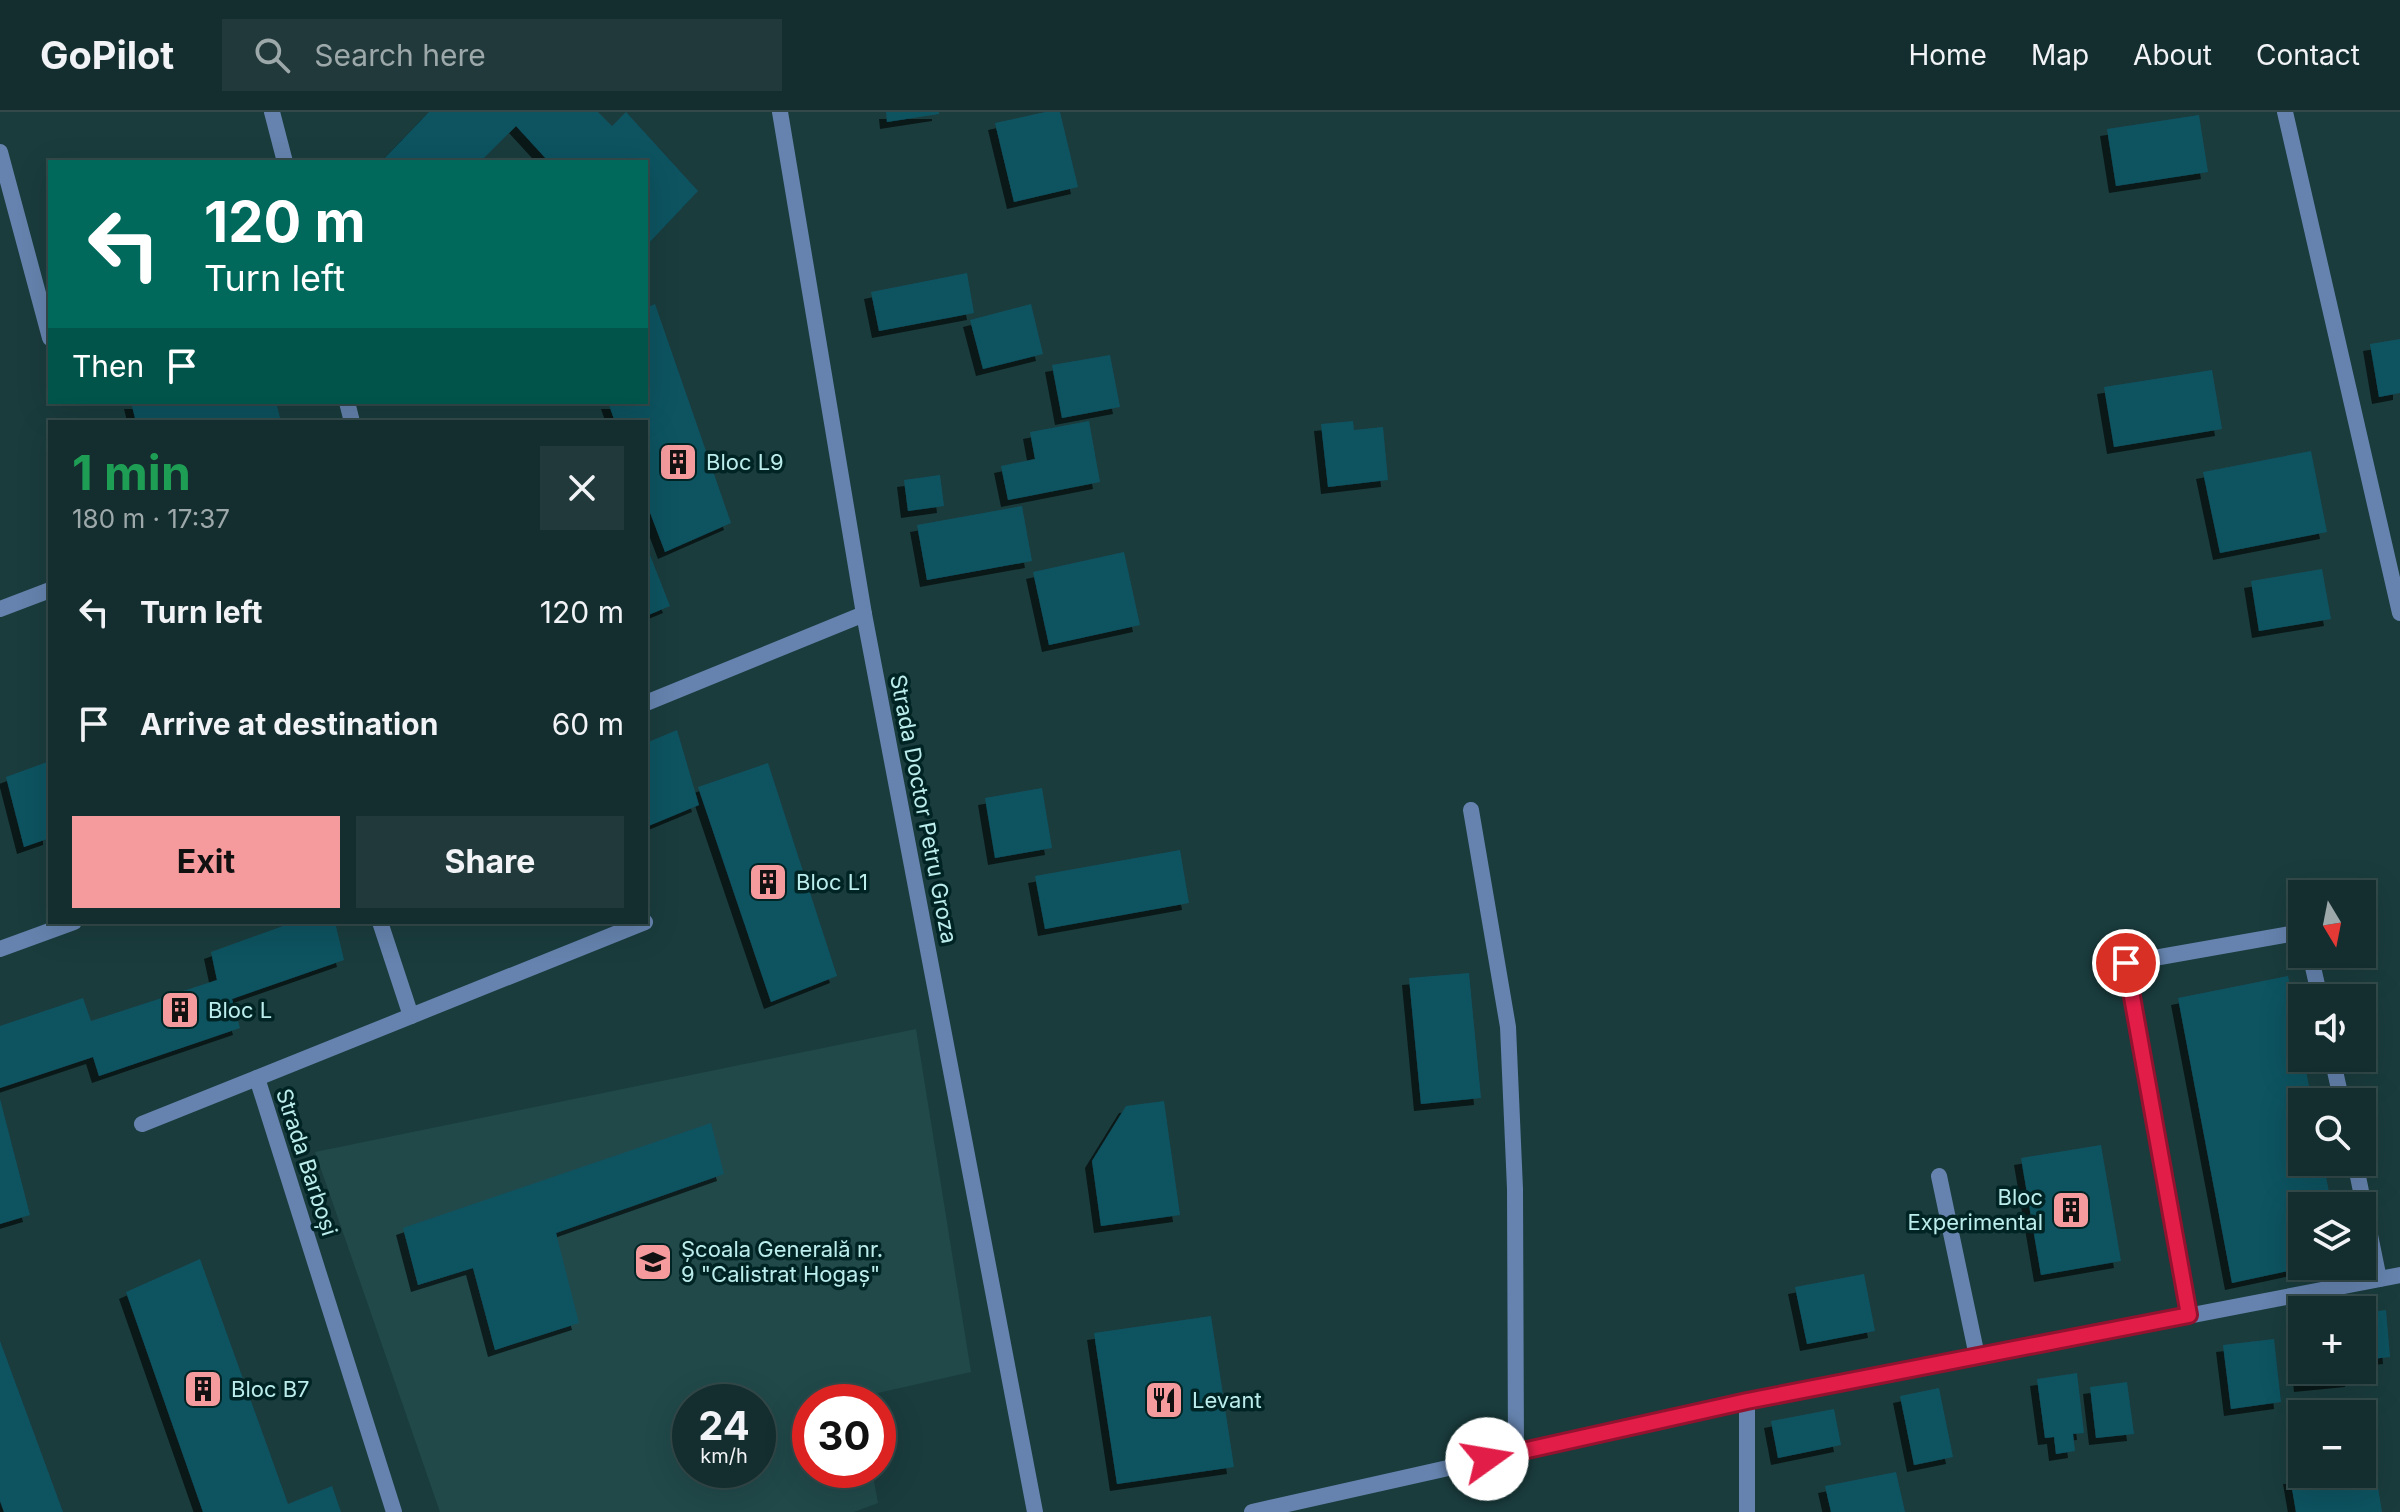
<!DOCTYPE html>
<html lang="en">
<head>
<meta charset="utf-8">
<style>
	body { margin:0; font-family:Inter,sans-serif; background:#21393a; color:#f1f3f6; height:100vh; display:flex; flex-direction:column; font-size:30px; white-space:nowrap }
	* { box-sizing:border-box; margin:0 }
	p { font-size:26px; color:#9da8aa }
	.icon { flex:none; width:44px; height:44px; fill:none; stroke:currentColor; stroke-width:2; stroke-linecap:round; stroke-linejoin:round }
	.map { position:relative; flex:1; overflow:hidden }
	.sheet { position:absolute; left:48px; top:308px; width:600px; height:504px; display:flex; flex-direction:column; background:#142d2e; border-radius:0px; box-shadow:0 8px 32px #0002,0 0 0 2px #33494a }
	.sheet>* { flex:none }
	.guide { position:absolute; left:48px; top:48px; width:600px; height:244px; border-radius:0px; box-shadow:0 8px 32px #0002,0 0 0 2px #33494a; background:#00695c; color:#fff; overflow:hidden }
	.needle { width:52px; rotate:170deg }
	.tools { position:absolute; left:2288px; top:768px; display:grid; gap:16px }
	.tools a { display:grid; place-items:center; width:88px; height:88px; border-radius:0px; background:#142d2e; box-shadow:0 8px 32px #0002,0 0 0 2px #33494a; font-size:40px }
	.speed { position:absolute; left:672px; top:1272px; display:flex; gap:16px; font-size:40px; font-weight:700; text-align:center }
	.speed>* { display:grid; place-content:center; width:104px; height:104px; border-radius:50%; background:#142d2e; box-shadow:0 8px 32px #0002,0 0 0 2px #33494a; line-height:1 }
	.speed small { font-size:20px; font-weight:400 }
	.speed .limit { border:12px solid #d22; background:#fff; color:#111 }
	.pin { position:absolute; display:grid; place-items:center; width:68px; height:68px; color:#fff; margin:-34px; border:4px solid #fff; border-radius:50%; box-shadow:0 2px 8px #0007 }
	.me { position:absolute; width:88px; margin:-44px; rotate:77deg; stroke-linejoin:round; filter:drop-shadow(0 0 6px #0008) }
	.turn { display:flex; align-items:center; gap:28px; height:168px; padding:0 24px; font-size:36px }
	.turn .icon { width:104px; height:104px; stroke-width:2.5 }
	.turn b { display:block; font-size:56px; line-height:68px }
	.then { display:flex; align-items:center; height:76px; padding:0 24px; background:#0003; gap:16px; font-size:30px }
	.round { display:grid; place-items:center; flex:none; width:84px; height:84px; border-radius:0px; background:#21393a }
	.head { display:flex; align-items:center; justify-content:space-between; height:136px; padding:0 24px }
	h1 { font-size:48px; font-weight:700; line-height:60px; color:#1e9e55 }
	.button { display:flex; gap:16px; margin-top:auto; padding:16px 24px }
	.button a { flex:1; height:92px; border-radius:0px; background:#f59b9e; color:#111; font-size:32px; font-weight:700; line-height:92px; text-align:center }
	.button a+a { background:#21393a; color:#f1f3f6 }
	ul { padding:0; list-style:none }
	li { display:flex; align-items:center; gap:24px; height:112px; padding:0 24px }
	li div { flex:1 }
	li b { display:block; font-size:30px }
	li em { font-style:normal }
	header { display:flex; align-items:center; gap:48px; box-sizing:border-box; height:112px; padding:0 40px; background:#142d2e; border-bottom:2px solid #33494a }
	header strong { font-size:38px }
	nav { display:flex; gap:44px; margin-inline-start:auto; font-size:28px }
	.search { width:560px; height:72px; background:#21393a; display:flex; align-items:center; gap:20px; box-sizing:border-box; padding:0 28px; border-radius:0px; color:#9da8aa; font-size:30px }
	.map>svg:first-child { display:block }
	.built { fill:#21494a; fill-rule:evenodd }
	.building { fill:#115261; filter:url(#shadow) }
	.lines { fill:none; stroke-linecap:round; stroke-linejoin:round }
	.service { stroke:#6583ae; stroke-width:16 }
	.minor { stroke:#6583ae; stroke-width:16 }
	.tertiary { stroke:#6583ae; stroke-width:16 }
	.route-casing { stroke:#92132f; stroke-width:20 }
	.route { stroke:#e11d48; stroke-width:14 }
	.labels { text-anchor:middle; stroke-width:7; stroke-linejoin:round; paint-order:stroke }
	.poi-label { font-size:22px; fill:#bceded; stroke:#002324; text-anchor:start }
	.street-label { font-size:22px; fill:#bceded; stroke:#002324 }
</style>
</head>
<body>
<header>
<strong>GoPilot</strong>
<div class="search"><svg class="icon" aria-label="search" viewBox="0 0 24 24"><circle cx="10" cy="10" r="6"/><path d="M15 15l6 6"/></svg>Search here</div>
<nav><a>Home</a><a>Map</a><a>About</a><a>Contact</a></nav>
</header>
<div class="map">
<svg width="2400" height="1400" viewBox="0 0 2400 1400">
	<defs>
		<filter id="shadow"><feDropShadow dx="-7" dy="7" stdDeviation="0" flood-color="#0009"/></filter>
	</defs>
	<rect width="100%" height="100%" fill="#1a3c3d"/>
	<!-- built -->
	<path class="built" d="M916 917 971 1260 860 1285 861 1290H810V1358H872L878 1391 854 1400H440L315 1040ZM690 1290H758V1358H690Z"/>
	<!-- building -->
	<g class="building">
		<polygon points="429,0 598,0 612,14 626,0 698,79 646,134 646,50 549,50 516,14 480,50 381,50"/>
		<polygon points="886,0 939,0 939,2 887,10"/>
		<polygon points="1045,0 1060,0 1078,75 1014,90 995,11"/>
		<polygon points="2199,3 2208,60 2116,74 2107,17"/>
		<polygon points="967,161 974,201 879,219 871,180"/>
		<polygon points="655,192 731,411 665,440 646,390 646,310 615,310 608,290 646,290 646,196"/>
		<polygon points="1031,192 1043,242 983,257 970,208"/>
		<polygon points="2400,227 2400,281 2379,285 2370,232"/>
		<polygon points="1110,243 1120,295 1062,306 1052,253"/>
		<polygon points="2212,258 2222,317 2114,335 2104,275"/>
		<polygon points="131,290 276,290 281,310 136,310"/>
		<polygon points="1089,309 1100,370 1008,388 1001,354 1035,347 1030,320"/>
		<polygon points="1353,309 1354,318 1383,315 1388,368 1328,375 1321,312"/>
		<polygon points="2311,339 2327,420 2220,441 2203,360"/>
		<polygon points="940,363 944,394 908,399 904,368"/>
		<polygon points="1022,394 1032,449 927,468 917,413"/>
		<polygon points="646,433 670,494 646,504"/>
		<polygon points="1124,440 1140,513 1049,533 1033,460"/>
		<polygon points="2322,457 2331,507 2259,519 2251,469"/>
		<polygon points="677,618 699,693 646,715 646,631"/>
		<polygon points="50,649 50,726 24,735 6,665"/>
		<polygon points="768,651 837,864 771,890 698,675"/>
		<polygon points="1042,676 1052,736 995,746 985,686"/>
		<polygon points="1180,738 1189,791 1045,817 1035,764"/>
		<polygon points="294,810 335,810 344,848 232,887 240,916 99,964 93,945 0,976 0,914 83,886 91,909 217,868 211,840"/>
		<polygon points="1469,861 1481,986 1421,992 1409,866"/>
		<polygon points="2288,864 2312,990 2302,990 2302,1050 2323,1050 2332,1094 2302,1094 2302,1156 2232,1171 2178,886"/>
		<polygon points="0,987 30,1103 0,1112"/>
		<polygon points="1164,989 1180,1103 1101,1114 1092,1049 1126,994"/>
		<polygon points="711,1011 724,1062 556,1121 579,1211 495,1238 473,1156 418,1173 403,1116"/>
		<polygon points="2101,1033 2121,1149 2041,1163 2021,1046"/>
		<polygon points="200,1147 288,1392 332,1374 341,1400 203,1400 126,1180"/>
		<polygon points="1864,1162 1875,1219 1807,1232 1795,1175"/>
		<polygon points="2302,1198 2302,1258 2351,1258 2352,1268 2301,1273 2293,1199"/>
		<polygon points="2386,1198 2390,1245 2362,1248 2362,1201"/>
		<polygon points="1211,1204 1234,1355 1117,1372 1094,1221"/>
		<polygon points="2274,1227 2281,1290 2231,1297 2223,1233"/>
		<polygon points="0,1229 63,1400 4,1400 0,1389"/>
		<polygon points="2077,1261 2084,1321 2073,1322 2075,1339 2056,1342 2054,1325 2045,1326 2037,1267"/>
		<polygon points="2127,1270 2134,1322 2096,1326 2090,1275"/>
		<polygon points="1939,1276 1953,1345 1914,1353 1900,1284"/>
		<polygon points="1834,1297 1841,1333 1778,1346 1771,1309"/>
		<polygon points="2374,1351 2382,1400 2296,1400 2290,1365 2362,1362 2362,1353"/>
		<polygon points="1896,1360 1905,1400 1831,1400 1825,1374"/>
	</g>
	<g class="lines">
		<!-- service -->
		<g class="service">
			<polyline points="0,40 50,226"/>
			<polyline points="0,497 50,478"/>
			<polyline points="2310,842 2320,886"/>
			<polyline points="411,904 645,810"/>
			<polyline points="2332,946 2342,990"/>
			<polyline points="142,1012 257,966"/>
			<polyline points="2355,1050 2379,1167"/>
			<polyline points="1939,1064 1977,1244"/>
			<polyline points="2189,1203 2126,851 2302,820"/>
		</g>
		<!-- minor -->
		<g class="minor">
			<polyline points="272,0 285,50"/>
			<polyline points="780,0 864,502 1035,1400"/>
			<polyline points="2285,0 2400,501"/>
			<polyline points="347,290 352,310"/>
			<polyline points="1471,698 1508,915 1515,1077 1516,1341"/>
			<polyline points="380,810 411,904 257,966 394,1400"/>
			<polyline points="1252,1400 1747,1289 2400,1163"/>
			<polyline points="1747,1400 1747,1289"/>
		</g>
		<!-- tertiary -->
		<g class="tertiary">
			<polyline points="646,591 864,502"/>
			<polyline points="0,837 74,810"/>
		</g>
	</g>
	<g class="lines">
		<!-- route casing -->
		<g class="route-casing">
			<polyline id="route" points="1487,1347 1747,1289 2189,1203 2126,851"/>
		</g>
		<!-- route -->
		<use href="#route" class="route"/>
	</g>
	<!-- icons -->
	<defs>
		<g id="building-square" transform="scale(2)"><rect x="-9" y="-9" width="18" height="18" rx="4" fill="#f59b9e" stroke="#002324"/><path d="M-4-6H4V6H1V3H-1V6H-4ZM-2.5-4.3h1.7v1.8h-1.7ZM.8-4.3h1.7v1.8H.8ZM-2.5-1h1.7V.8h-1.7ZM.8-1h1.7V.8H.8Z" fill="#111"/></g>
		<g id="school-square" transform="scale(2)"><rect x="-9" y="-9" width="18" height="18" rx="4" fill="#f59b9e" stroke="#002324"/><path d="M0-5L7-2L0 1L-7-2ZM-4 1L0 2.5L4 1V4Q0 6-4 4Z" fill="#111"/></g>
		<g id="restaurant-square" transform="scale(2)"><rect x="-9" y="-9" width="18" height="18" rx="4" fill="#f59b9e" stroke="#002324"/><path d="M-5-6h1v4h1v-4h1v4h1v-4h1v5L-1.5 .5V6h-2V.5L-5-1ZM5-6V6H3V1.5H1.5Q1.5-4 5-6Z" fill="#111"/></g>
	</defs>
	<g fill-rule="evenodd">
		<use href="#building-square" x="678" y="350"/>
		<use href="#building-square" x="768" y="770"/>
		<use href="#building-square" x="180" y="898"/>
		<use href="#building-square" x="2071" y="1098"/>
		<use href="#school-square" x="653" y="1150"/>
		<use href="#building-square" x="203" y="1277"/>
		<use href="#restaurant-square" x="1164" y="1288"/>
	</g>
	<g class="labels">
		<!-- poi labels -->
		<g class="poi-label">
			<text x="706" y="358">Bloc L9</text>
			<text x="796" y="778">Bloc L1</text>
			<text x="208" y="906">Bloc L</text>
			<text x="2043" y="1093" text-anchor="end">Bloc<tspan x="2043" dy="25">Experimental</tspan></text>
			<text x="681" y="1145">Școala Generală nr.<tspan x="681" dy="25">9 "Calistrat Hogaș"</tspan></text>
			<text x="231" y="1285">Bloc B7</text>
			<text x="1192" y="1296">Levant</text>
		</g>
		<!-- street labels -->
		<g class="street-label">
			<text transform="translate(924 697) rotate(79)" y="8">Strada Doctor Petru Groza</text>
			<text transform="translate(307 1050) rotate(72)" y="8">Strada Barboși</text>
		</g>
	</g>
</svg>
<div class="tools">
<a><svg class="needle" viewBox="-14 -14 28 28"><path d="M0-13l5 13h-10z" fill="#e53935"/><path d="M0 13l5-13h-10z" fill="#9da8aa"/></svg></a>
<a><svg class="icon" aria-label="sound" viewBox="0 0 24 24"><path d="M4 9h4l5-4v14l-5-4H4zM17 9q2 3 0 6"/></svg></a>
<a><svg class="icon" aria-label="search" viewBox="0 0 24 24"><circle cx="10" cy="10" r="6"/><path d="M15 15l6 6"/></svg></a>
<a><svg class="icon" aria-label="layers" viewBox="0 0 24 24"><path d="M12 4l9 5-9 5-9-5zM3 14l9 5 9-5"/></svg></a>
<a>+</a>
<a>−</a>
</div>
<div class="speed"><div>24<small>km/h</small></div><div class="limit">30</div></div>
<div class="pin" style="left:2126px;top:851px;background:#d93025"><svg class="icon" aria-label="arrive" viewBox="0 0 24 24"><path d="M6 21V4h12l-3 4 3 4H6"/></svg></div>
<svg class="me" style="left:1487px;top:1347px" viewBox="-20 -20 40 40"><circle r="19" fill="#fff"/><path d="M0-13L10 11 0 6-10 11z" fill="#e11d48"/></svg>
<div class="guide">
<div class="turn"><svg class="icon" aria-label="left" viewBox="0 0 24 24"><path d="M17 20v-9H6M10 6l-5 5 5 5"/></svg><div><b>120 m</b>Turn left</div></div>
<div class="then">Then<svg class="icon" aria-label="arrive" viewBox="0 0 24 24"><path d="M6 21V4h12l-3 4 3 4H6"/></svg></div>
</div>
<section class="sheet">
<div class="head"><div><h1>1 min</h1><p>180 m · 17:37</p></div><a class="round"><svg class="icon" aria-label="close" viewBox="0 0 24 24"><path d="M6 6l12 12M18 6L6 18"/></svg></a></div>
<ul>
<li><svg class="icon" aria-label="left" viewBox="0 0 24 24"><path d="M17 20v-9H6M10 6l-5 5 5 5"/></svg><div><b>Turn left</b></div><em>120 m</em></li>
<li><svg class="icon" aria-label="arrive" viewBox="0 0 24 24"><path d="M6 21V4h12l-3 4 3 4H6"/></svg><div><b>Arrive at destination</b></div><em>60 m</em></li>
</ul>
<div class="button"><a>Exit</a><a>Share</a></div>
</section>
</div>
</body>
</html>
